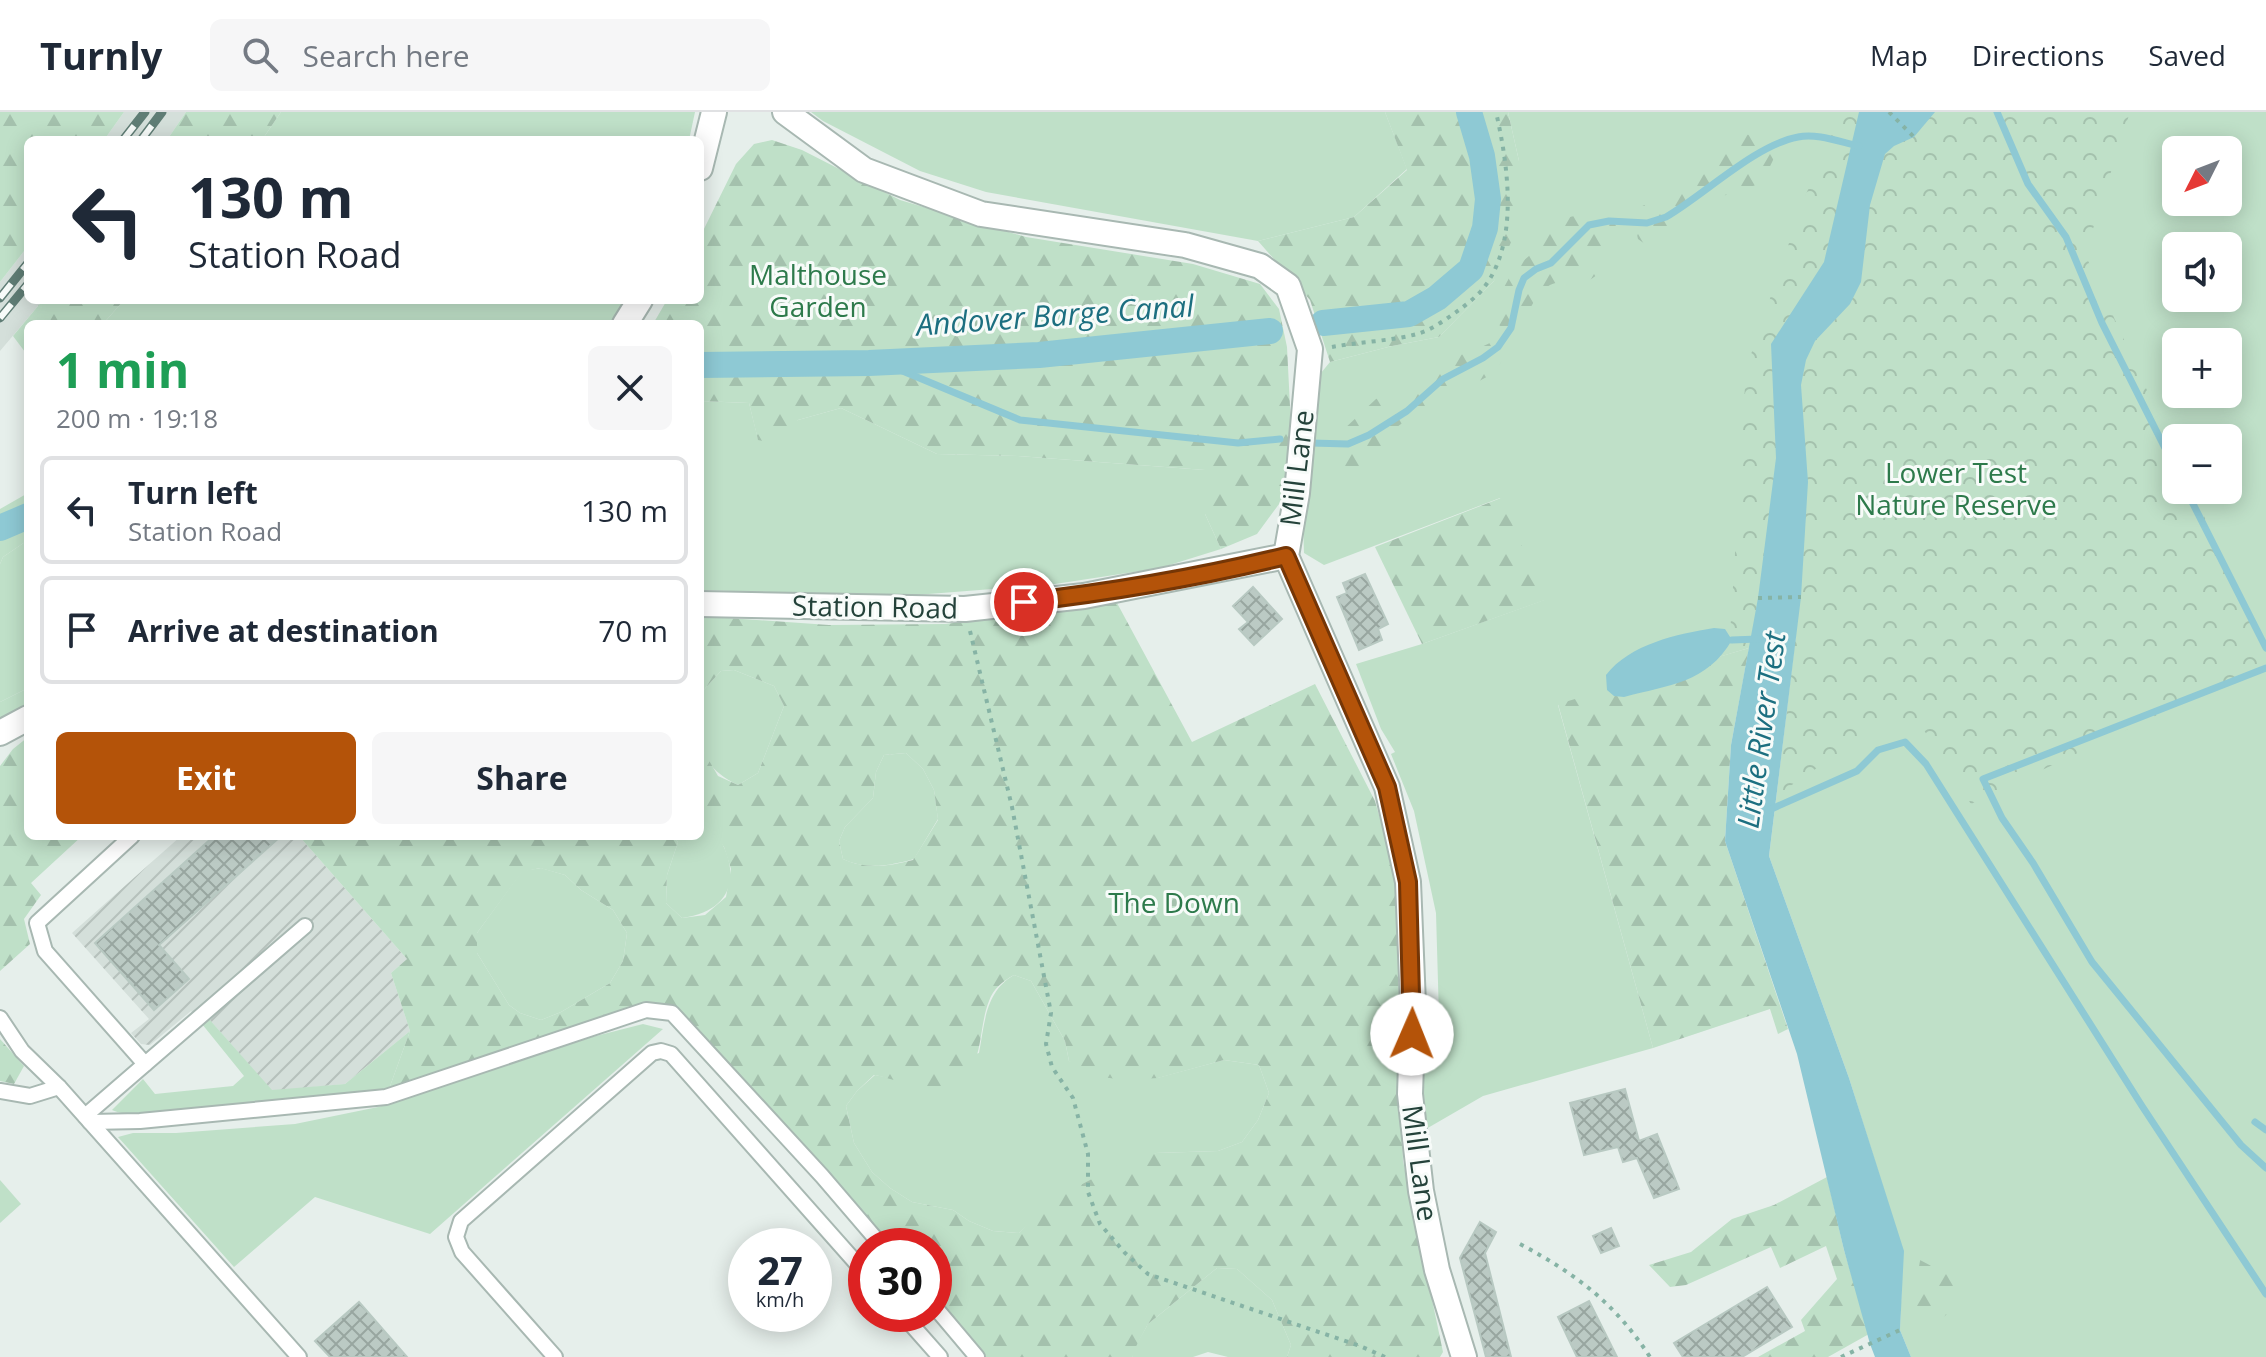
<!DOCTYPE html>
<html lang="en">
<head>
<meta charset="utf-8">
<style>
	body { margin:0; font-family:"Open Sans",sans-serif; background:#f6f6f7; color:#1f2937; height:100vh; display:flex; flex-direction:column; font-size:30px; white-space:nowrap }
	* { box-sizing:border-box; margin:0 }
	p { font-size:26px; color:#747a83 }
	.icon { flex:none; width:44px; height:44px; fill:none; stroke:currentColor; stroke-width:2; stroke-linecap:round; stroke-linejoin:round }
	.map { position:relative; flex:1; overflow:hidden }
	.details { position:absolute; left:24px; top:208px; width:680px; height:520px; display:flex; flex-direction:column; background:#fff; border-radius:12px; box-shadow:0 4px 20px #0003 }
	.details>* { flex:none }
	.top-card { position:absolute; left:24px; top:24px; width:680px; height:168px; border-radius:12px; box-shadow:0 4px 20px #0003; background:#fff; color:#1f2937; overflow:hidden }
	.needle { width:52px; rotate:228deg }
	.controls { position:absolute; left:2162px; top:24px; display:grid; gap:16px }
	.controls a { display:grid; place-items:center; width:80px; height:80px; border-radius:12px; background:#fff; box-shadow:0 4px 20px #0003; font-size:40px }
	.speed { position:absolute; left:728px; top:1116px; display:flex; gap:16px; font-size:40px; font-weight:700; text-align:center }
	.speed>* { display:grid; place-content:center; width:104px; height:104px; border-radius:50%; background:#fff; box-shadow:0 4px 20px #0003; line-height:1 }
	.speed small { font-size:20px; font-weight:400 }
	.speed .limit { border:12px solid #d22; background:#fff; color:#111 }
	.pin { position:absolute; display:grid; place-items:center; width:68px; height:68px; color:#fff; margin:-34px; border:4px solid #fff; border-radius:50%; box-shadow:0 2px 8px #0007 }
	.me { position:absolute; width:88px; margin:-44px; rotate:1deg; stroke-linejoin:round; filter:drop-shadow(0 0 6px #0008) }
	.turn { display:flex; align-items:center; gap:28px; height:168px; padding:0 32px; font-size:36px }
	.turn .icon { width:104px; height:104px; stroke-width:2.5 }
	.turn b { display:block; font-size:56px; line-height:68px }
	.round { display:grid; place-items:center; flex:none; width:84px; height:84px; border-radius:12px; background:#f6f6f7 }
	.headline { display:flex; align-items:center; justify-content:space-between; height:136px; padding:0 32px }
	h1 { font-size:48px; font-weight:700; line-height:60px; color:#1e9e55 }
	.cta { display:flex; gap:16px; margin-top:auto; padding:16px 32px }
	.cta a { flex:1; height:92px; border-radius:12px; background:#b45309; color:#fff; font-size:32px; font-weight:700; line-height:92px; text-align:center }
	.cta a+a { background:#f6f6f7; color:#1f2937 }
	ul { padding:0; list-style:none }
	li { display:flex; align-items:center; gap:24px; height:108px; margin:0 16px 12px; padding:0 16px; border:4px solid #e0e1e3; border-radius:12px }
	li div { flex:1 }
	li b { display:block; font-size:30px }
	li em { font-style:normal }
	header { display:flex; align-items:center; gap:48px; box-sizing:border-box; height:112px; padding:0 40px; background:#fff; border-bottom:2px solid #e0e1e3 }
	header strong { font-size:38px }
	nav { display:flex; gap:44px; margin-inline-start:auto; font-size:28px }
	.search { width:560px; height:72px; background:#f6f6f7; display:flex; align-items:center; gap:20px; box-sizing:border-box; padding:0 28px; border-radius:12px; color:#747a83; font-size:30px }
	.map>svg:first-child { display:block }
	.built { fill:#d4dfda }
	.industrial { fill:url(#industrial-furrows) }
	.grass { fill:#bfe0c8; fill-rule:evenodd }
	.forest { fill:url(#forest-firs); fill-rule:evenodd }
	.park { fill:url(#park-crowns) }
	.water { fill:#8ec9d4 }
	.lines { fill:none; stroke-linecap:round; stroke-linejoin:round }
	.stream { stroke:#8ec9d4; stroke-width:7 }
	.canal { stroke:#8ec9d4; stroke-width:26 }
	.building { fill:url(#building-cross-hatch); stroke:#b8c9c2; stroke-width:2 }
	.service-casing { stroke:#a8b8b2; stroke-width:18 }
	.minor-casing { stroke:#a8b8b2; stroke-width:28 }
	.tertiary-casing { stroke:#a8b8b2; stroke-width:28 }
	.path { stroke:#86b3a5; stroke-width:4; stroke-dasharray:4 6; stroke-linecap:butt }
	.service { stroke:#fff; stroke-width:14 }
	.minor { stroke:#fff; stroke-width:24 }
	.tertiary { stroke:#fff; stroke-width:24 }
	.rail-casing { stroke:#5f7d75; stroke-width:9 }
	.rail { stroke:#f7fbf9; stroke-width:6; stroke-dasharray:18; stroke-linecap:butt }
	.route-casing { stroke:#753606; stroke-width:20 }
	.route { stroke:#b45309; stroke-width:14 }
	.labels { text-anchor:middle; stroke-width:6; stroke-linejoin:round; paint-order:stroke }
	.park-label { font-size:28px; fill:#2d7a4b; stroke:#f7fbf9 }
	.street-label { font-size:28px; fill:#24423a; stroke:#f7fbf9 }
	.water-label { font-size:30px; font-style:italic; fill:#1c6f80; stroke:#f7fbf9 }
</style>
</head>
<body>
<header>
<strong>Turnly</strong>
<div class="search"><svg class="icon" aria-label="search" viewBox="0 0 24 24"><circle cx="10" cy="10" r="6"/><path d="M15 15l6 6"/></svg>Search here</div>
<nav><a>Map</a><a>Directions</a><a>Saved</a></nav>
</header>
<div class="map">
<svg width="2266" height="1245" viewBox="0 0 2266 1245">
	<defs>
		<pattern id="industrial-furrows" width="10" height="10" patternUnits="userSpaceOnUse" patternTransform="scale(2)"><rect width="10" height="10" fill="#d4dfda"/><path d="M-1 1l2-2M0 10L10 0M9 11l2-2" fill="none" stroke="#b6c1bc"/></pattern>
		<pattern id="forest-firs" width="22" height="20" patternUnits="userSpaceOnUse" patternTransform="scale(2)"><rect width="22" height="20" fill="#bfe0c8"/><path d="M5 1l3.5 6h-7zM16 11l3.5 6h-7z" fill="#a4c1ad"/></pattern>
		<pattern id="park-crowns" width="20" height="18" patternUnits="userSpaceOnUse" patternTransform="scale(2)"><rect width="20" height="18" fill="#bfe0c8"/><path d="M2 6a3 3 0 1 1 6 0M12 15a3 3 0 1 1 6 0" fill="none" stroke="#a4c1ad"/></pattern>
		<pattern id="building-cross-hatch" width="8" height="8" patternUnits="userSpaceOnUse" patternTransform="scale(2)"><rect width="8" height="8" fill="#bbcac4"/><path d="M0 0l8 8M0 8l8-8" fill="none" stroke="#98a6a0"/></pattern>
	</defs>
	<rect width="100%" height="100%" fill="#e6efeb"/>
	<!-- built -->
	<g class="built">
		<polygon points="124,0 186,0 167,28 104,28"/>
		<polygon points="28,134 28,188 43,188 0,239 0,170"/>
	</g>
	<!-- industrial -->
	<polygon class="industrial" points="181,724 299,724 407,847 391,861 410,919 345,972 272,979 209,907 202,912 191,899 150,933 141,932 131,921 149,907 72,821"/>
	<!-- grass -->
	<g class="grass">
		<polygon points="281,0 695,0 689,28 262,28"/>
		<polygon points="811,0 1385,0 1407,57 1354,105 1258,129 986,80 920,59 823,9"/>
		<polygon points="1508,0 1859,0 1749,536 1558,593 1653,936 1483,984 1426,1017 1422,949 1440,939 1436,801 1414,699 1391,642 1395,640 1381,617 1356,552 1422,532 1544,488 1500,386 1324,453 1304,441 1303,409 1316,267 1330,250 1392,234 1439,225 1494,169 1519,49"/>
		<path d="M1935 0H2266V1245H1911L1900 1218 1903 1139 1849 966 1769 744 1801 485ZM2176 38H2228V90H2176ZM2176 134H2228V186H2176ZM2176 230H2228V282H2176ZM2176 326H2228V378H2176Z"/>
		<polygon points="124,188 626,188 611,212 103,212"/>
		<polygon points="700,289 749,291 758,327 798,308 841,296 937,342 1018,344 1205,358 1205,402 1221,437 1160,456 1055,472 903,484 700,478"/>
		<polygon points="28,428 28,576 0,590 0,452 3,445"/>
		<path d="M734 558 774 574 784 594 758 661 738 673C694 652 700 625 700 582L721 559Z"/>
		<path d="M906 641 923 657 934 678 938 707 914 747C889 754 866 758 843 747L839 729 845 715 873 686 876 660 884 643Z"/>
		<path d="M700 702C739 740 748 797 682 806L666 791 667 763 678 730 673 724H700Z"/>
		<polygon points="541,756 565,763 581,778 613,798 627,821 623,849 610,871 561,900 541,908 520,901 509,893 477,841 477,821 522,759"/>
		<path d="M1014 863 1031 869 1065 929 1069 949 1157 966 1224 948 1259 953 1269 981 1258 1008 1242 1030 1218 1039 1156 1041 1031 1110 1019 1121 993 1119 969 1109 953 1098 912 1090 890 1076 872 1060 854 1031 846 994 857 979 875 963 895 967 979 941C985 910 985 880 1014 863Z"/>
		<path d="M209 907 272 978 345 972 410 919 389 977C327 986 266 991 204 997 182 999 130 1007 112 998L143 967 155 982 233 974 244 964 202 912Z"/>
		<polygon points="643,912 663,917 430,1122 315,1085 234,1155 118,1025 133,1021 176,1021 295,1012 378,995 592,925"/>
		<polygon points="0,1068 21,1092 0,1111"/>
		<polygon points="1217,1156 1237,1157 1272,1188 1291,1233 1287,1245 1228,1245 1208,1240 1193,1245 1133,1245 1131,1242 1148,1212"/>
	</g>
	<!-- forest -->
	<g class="forest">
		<polygon points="0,0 124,0 104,28 28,28 28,134 0,170"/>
		<polygon points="186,0 281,0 262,28 167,28"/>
		<polygon points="1385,0 1508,0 1519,49 1519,112 1494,169 1439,225 1392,234 1330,250 1310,188 1258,129 1354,105 1407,58"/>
		<path d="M1743 22C1760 23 1766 32 1774 46L1762 71 1723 84 1663 127 1645 132 1638 127 1633 105 1638 96 1698 69 1733 26Z"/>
		<polygon points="772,28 802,38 900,88 1026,125 1193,152 1260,172 1279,197 1287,235 1291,314 1282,388 1257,422 1221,437 1205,402 1205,358 1018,344 937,342 841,296 798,308 774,331 758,328 749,291 700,289 700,212 653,212 667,188 700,188 700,125 736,52 754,32"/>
		<path d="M1598 99 1612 101C1614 109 1618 118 1618 126 1619 143 1596 169 1580 172 1570 175 1561 167 1550 173 1533 182 1525 209 1517 226L1499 213 1496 190 1514 157 1529 144 1537 128 1565 106Z"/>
		<polygon points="43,188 124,188 103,212 28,212 28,244 13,224"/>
		<polygon points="1494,229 1502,239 1501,250 1492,262 1461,279 1451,279 1441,282 1385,324 1380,336 1363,357 1351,366 1339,367 1331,359 1331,343 1342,319 1376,287 1418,270 1444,246 1469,241"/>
		<polygon points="28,381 28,428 3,445 0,452 0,397"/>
		<polygon points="1501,386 1545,488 1422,532 1375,435"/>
		<path d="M1117 491 1192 630 1315 572 1375 689 1396 763 1403 1049 1443 1240 1440 1245H1287L1291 1233 1272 1188 1237 1157 1217 1156 1148 1212 1132 1242 1133 1245H975L934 1199V1134H877L672 901 646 898 389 977 410 919 391 861 407 847 299 724H673L678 730 667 763 666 791 682 806 705 803 726 785 731 757 724 735 700 702V633L718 664 738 673 758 661 784 594 774 574 734 558 721 559 700 582V504L829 513 945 512ZM906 641 923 657 934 678 938 708 913 748C889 754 867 758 843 747L839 729 845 715 873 686 876 660 884 643ZM540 756 565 763 581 778 613 798 627 821 623 849 610 871 561 900 541 908 520 901 509 893 477 841V821L522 760ZM1014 863 1031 869 1065 929 1069 949 1094 964 1125 968 1158 966 1224 948 1259 953 1269 981 1258 1008 1242 1030 1218 1039 1156 1041 1130 1047 1052 1088 1019 1121 993 1119 969 1109 953 1098 912 1090 890 1076 872 1060 854 1031 846 994 857 979 874 963C894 966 922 981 942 977 987 967 976 921 989 889 993 877 1003 869 1014 863Z"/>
		<polygon points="1749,536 1731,633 1725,729 1788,917 1778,922 1770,897 1653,936 1558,592"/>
		<polygon points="28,576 28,592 0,611 0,590"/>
		<polygon points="28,625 28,724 82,724 31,771 41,783 24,807 30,832 0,859 0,654 13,637"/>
		<polygon points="0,927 24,954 14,972 0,969"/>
		<polygon points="1827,1065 1844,1138 1869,1222 1828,1245 1758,1245 1805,1219 1801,1208 1837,1167 1826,1134 1780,1156 1771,1135 1686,1173 1670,1175 1649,1153 1691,1140 1732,1107 1774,1093"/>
		<path d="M1920 1148 1969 1174 1958 1187 1954 1197 1925 1219 1914 1216C1904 1199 1918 1168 1920 1148Z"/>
	</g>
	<!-- park -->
	<polygon class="park" points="1841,0 2130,0 2085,142 2176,342 2176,378 2192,378 2266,539 2266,551 1971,692 1920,612 1891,606 1777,683 1796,522 1729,541 1746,257 1804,87"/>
	<!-- water -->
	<g class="water">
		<polygon points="1859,0 1935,0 1914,25 1894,34 1885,42 1870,93 1861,170 1850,192 1815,229 1806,248 1801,273 1808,370 1801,485 1769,744 1849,966 1904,1139 1900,1218 1911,1245 1875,1245 1870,1232 1844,1138 1797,942 1725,729 1731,633 1758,486 1776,346 1771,232 1824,150"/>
		<path d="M1714 516 1725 517 1732 528C1707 571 1669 573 1624 585L1614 584 1607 578 1606 563C1630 532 1677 522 1714 516Z"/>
	</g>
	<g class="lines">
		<!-- stream -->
		<g class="stream">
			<polyline points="1997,0 2028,72 2066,125 2102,211 2176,358"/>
			<polyline points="881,250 1020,308 1238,331 1280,327"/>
			<path d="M1311 331 1348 332 1369 323 1407 299 1443 267 1483 246 1498 235 1511 216 1519 178 1524 166 1536 157 1551 151 1589 113 1609 109 1647 111 1666 105C1704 83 1755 33 1798 25 1817 21 1840 30 1859 34"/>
			<polyline points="2186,378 2266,536"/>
			<polyline points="1732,528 1758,527"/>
			<polyline points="2266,556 1983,667 2002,706 2033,751 2092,850 2241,1033 2266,1056"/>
			<polyline points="1769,698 1857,659 1878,638 1905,630 1926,652 2142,994 2266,1182"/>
			<polyline points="2255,1010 2266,1018"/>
		</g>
		<!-- canal -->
		<g class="canal">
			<polyline points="1323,211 1409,202 1437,186 1471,157 1485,116 1488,87 1482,44 1469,0"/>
			<polyline points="700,253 869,251 1039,243 1270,219"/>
			<polyline points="0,416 28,404"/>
		</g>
	</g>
	<!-- building -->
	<g class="building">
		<polygon points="1365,462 1388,512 1378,517 1382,528 1359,538 1337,485 1347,481 1343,471"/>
		<polygon points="1253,475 1282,507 1254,533 1239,517 1248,510 1233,494"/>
		<polygon points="214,724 281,724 159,833 189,867 154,898 95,831"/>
		<polygon points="1625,977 1639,1029 1657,1022 1679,1077 1654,1086 1637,1046 1623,1050 1618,1035 1584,1043 1570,991"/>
		<polygon points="1480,1110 1496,1120 1485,1141 1511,1245 1486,1245 1460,1146"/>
		<polygon points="1611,1116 1619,1134 1601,1141 1593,1124"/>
		<polygon points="1767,1175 1792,1215 1742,1245 1683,1245 1674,1231"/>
		<polygon points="1589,1189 1617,1245 1577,1245 1558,1205"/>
		<polygon points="359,1190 407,1245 330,1245 315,1229"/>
	</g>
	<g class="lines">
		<!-- service casing -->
		<g class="service-casing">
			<g id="service">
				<polyline points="132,724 37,811 45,839 145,952"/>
				<polyline points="0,906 22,939 59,975 299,1245"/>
				<polyline points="0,979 30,984 59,975"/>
				<polyline points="85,1004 305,814"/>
				<polyline points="90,1010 140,1009 386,985 646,898 672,901 822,1064 882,1134"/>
				<polyline points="934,1194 977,1245"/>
				<polyline points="902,1202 940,1245"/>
				<polyline points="555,1245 462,1140 456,1125 461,1109 652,941 661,939 671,942 866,1162"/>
			</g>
		</g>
		<!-- minor casing -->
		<g class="minor-casing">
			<g id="minor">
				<polyline points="785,0 864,58 981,102 1185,133 1260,154 1288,174 1310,237 1297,381 1286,444 1387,675 1408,770 1413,892 1410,982 1421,1079 1437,1158 1464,1245"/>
				<polyline points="700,492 965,497 1084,484 1286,444"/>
			</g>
		</g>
		<!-- tertiary casing -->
		<g class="tertiary-casing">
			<g id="tertiary">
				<polyline points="700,56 714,0"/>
				<polyline points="625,212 640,188"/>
				<polyline points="0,621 28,606"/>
			</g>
		</g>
		<!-- path -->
		<g class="path">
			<polyline points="1889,0 1914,25"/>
			<path d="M1332 235C1358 230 1391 229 1417 222 1432 218 1446 207 1459 198 1467 192 1476 185 1482 178 1520 132 1508 53 1496 0"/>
			<polyline points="1758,486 1801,485"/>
			<polyline points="970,519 1012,695 1051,901 1046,932 1052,955 1073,986 1088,1042 1088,1080 1100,1112 1125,1141 1148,1162 1360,1234 1385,1245"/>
			<path d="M1520 1132C1576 1162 1615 1191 1650 1245"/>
			<polyline points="1841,1245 1900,1218"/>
		</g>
		<!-- service -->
		<use href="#service" class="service"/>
		<!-- minor -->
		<use href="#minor" class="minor"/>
		<!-- tertiary -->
		<use href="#tertiary" class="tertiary"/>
		<!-- rail casing -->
		<g class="rail-casing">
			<g id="rail">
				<polyline points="123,28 145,0"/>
				<polyline points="141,28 162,0"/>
				<polyline points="0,186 28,151"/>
				<polyline points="0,206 28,172"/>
			</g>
		</g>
		<!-- rail -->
		<use href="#rail" class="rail"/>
	</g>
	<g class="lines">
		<!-- route casing -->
		<g class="route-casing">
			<path id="route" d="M1024 490C1112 480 1200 465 1286 444L1387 675 1408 770 1412 922"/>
		</g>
		<!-- route -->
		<use href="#route" class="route"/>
	</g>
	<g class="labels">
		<!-- park labels -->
		<g class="park-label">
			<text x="818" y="173">Malthouse<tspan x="818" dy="32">Garden</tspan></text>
			<text x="1956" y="371">Lower Test<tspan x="1956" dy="32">Nature Reserve</tspan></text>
			<text x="1174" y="801">The Down</text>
		</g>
		<!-- street labels -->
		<g class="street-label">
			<text transform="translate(1297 356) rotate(-83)" y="10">Mill Lane</text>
			<text transform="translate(875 495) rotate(1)" y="10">Station Road</text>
			<text transform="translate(1420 1051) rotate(82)" y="10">Mill Lane</text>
		</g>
		<!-- water labels -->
		<g class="water-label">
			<text transform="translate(1055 204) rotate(-4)" y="10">Andover Barge Canal</text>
			<text transform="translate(1762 618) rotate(-82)" y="10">Little River Test</text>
		</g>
	</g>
</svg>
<div class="controls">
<a><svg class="needle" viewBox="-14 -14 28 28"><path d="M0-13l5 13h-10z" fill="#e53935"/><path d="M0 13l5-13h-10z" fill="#747a83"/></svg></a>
<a><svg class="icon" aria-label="sound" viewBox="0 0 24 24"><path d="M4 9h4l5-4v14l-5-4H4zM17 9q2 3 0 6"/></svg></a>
<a>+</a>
<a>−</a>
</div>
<div class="speed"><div>27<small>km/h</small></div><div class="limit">30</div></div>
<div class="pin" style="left:1024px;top:490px;background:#d93025"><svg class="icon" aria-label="arrive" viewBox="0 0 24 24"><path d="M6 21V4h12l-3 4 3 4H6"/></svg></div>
<svg class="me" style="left:1412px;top:922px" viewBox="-20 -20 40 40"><circle r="19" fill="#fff"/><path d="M0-13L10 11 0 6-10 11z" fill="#b45309"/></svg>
<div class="top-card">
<div class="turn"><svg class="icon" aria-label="left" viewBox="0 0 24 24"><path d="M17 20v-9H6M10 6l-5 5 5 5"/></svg><div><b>130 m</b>Station Road</div></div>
</div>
<section class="details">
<div class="headline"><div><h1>1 min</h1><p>200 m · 19:18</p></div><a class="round"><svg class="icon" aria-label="close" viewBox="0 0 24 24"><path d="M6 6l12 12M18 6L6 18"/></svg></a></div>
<ul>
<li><svg class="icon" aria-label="left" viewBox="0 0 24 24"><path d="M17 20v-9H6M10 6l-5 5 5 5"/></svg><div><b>Turn left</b><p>Station Road</p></div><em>130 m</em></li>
<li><svg class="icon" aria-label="arrive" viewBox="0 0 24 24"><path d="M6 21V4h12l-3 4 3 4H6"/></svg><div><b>Arrive at destination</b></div><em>70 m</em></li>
</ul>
<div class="cta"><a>Exit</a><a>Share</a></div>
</section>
</div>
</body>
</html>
